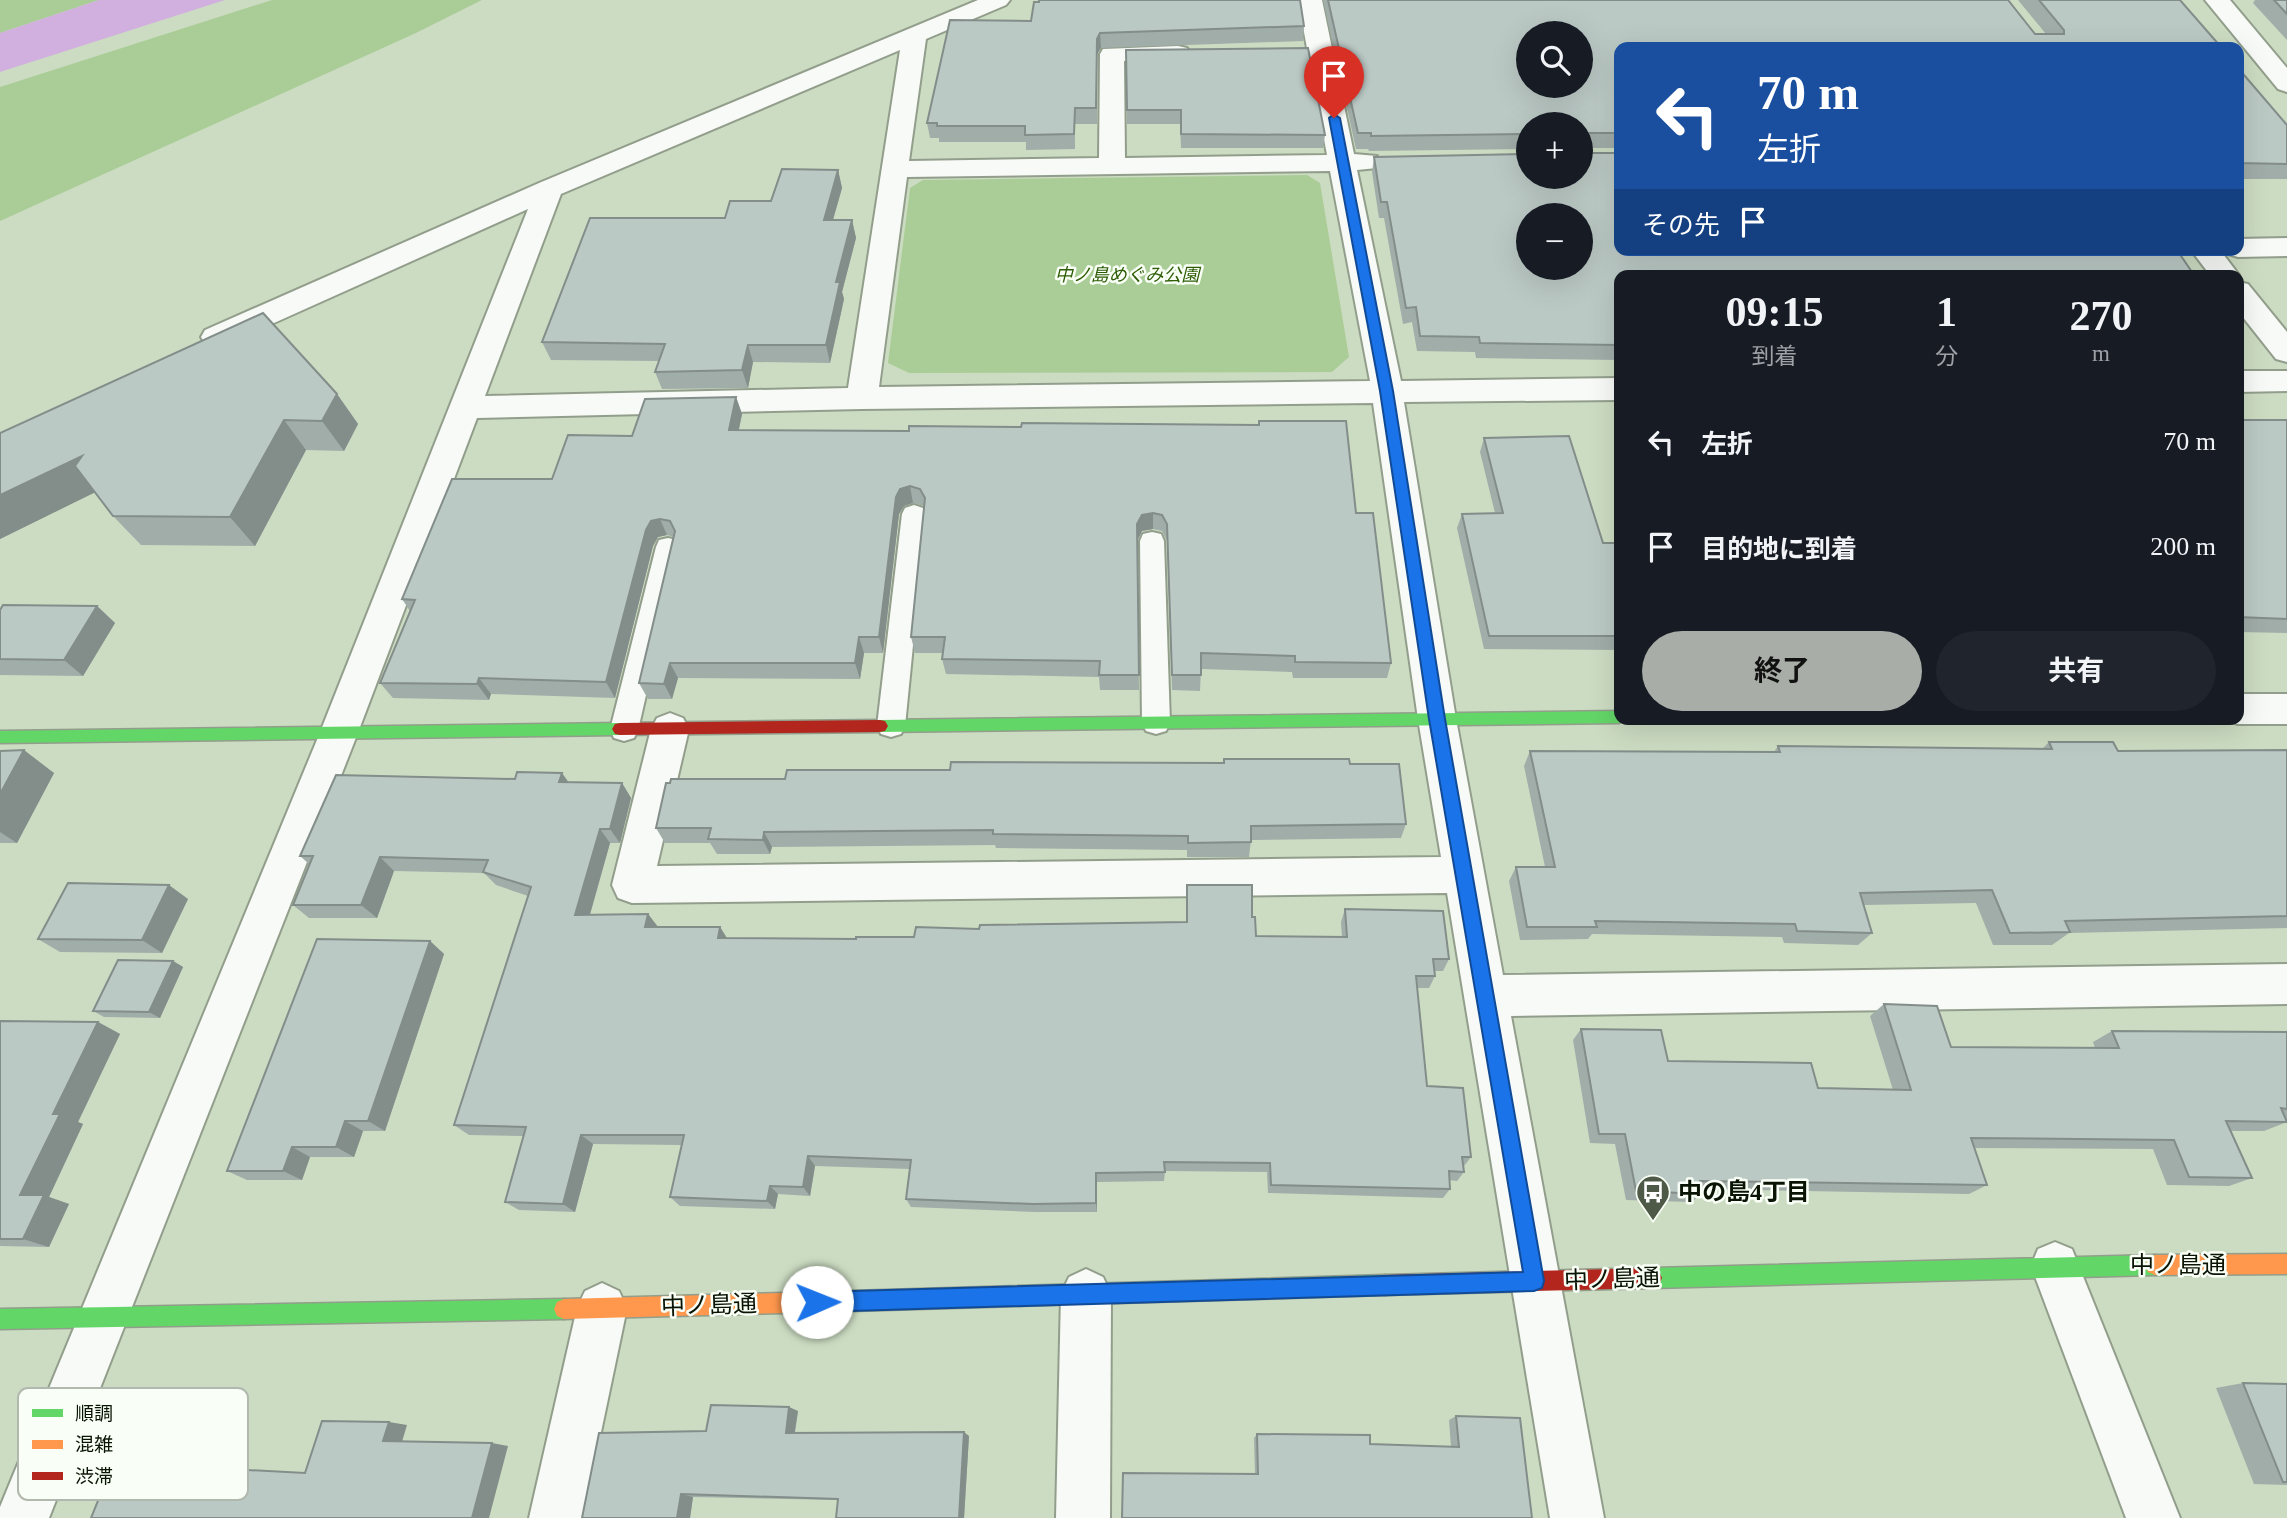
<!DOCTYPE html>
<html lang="ja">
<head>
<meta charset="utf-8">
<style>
	body { margin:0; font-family:"Times New Roman","Noto Sans JP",serif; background:#20242c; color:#f1f3f6; height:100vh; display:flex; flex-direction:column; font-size:26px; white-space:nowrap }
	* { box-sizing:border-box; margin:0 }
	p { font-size:23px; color:#9ea1a6 }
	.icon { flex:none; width:38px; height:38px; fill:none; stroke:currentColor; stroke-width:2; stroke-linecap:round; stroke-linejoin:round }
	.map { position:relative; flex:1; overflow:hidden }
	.sheet { position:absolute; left:1614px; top:270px; width:630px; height:455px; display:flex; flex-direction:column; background:#171b24; border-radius:14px; box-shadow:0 7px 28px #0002 }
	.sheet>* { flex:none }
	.banner { position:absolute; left:1614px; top:42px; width:630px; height:214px; border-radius:14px; box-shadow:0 7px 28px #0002; background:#1a4fa0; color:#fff; overflow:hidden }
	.buttons { position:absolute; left:1516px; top:21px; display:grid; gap:14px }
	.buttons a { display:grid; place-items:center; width:77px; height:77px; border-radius:50%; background:#171b24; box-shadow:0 7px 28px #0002; font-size:35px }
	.pin { position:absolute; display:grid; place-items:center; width:60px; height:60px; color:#fff; margin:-72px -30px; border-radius:50% 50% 50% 0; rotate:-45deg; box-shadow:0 0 7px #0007 }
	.pin .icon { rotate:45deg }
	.me { position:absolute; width:77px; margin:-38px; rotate:89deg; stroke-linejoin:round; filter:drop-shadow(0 0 5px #0008) }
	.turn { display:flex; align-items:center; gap:24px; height:147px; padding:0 28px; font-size:32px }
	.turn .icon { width:91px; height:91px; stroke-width:2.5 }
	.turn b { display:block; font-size:49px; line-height:60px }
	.then { display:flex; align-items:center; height:66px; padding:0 28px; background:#0003; gap:14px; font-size:26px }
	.eta { display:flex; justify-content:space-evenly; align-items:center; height:119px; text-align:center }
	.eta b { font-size:42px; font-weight:700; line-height:49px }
	.cta { display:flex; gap:14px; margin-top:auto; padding:14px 28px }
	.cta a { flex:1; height:80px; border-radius:42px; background:#a8aea7; color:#111; font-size:28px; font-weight:700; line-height:80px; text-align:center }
	.cta a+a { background:#20242c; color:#f1f3f6 }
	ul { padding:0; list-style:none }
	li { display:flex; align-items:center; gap:21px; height:105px; padding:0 28px }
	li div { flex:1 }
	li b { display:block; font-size:26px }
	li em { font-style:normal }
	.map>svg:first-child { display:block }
	.green { fill:#aacd97 }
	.water { fill:#d1b0df }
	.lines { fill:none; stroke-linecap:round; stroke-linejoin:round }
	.lane-casing { stroke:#929e8b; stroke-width:4 }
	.street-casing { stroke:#929e8b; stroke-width:4 }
	.fast-casing { stroke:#929e8b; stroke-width:3 }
	.slow-casing { stroke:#929e8b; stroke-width:3 }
	.jam-casing { stroke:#929e8b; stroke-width:3 }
	.lane { fill:#f7faf6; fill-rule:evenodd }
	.street { fill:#f7faf6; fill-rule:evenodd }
	.fast { fill:#63d668; fill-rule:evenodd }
	.slow { fill:#ff974d; fill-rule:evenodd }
	.jam { fill:#b3261e; fill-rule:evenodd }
	.wall { fill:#a1ada9 }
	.shaded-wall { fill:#838d8a }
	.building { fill:#bbc9c5; stroke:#838d8a; stroke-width:2; fill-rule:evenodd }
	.route { fill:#1a73e8; stroke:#114b97; stroke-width:2 }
	.labels { text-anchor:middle; stroke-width:5; stroke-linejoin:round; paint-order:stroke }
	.far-park-label { font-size:18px; font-style:italic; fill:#2d5c04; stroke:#f9fff6 }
	.near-poi-label { font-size:24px; font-weight:bold; fill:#0a1405; stroke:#f9fff6; text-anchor:start }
	.near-street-label { font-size:24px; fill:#0a1405; stroke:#f9fff6 }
	.key { fill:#f9fff6; stroke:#b1b8ae; stroke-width:2 }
	.key-label { font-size:19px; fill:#0a1405 }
</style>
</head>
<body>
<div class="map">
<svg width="2287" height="1518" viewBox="0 0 2287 1518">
	<rect width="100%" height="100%" fill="#ccdcc2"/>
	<!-- green -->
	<g class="green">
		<polygon points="0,0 99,0 0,33"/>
		<polygon points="272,0 482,0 416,33 0,221 0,87"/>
		<polygon points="1307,175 1320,183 1349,357 1332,372 909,373 888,363 910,188 923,180"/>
	</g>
	<!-- water -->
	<polygon class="water" points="99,0 225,0 0,72 0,33"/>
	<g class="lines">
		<!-- lane casing -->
		<g class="lane-casing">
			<g id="lane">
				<polygon points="914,505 923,508 926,514 905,726 901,734 891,737 881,734 877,726 902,514 905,508"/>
				<polygon points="1152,532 1161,534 1164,541 1170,723 1166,731 1156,734 1146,731 1142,723 1140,541 1143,534"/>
				<polygon points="668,538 677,540 680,547 638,730 634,738 624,741 614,738 610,730 656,547 659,540"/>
			</g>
		</g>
		<!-- street casing -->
		<g class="street-casing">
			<g id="street">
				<path d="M978 0H1010L1006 5 926 39 909 161 1099 158 1100 54 1103 49 1178 46 1187 48 1190 53 1187 58 1124 61 1125 158 1327 155 1298 0H1322L1354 154 1377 156 1381 162 1377 168 1357 170 1401 381 1619 378V400L1404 402 1456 719 1503 975 2287 964V1004L1511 1016 1604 1518H1550L1447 893 632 903 618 898 612 885 651 729 657 718 670 713 683 718 689 729 657 866 1441 857 1418 719 1373 403 862 409 477 418 357 735 49 1518H0V1507L319 735 528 209 227 344 216 347 205 344 201 337 205 330 539 183ZM900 50 848 388 485 396 561 194ZM1330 171 1370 381 879 387 907 177Z"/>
				<polygon points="2205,0 2230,0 2287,68 2287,92 2278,89"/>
				<polygon points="2287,238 2287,256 2238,257 2228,254 2225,250 2238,250 2238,239"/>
				<polygon points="2191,250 2220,250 2239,275 2210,275"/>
				<polygon points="2238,282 2248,284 2287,332 2287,362 2276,359 2238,311"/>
				<polygon points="2238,371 2287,371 2287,391 2238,392"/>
				<polygon points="2238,694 2287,694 2287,724 2238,724 2225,720 2238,719"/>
				<polygon points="2055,1242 2072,1249 2180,1518 2126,1518 2031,1266 2038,1249"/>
				<polygon points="1086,1269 1103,1277 1111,1294 1110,1518 1056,1518 1061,1294 1069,1277"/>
				<polygon points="602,1283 619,1291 627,1308 583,1518 529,1518 577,1308 585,1291"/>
			</g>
		</g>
		<!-- fast casing -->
		<g class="fast-casing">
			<g id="fast">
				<polygon points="1619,711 1619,719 1626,719 1619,723 880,732 875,731 872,726 875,721 880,720"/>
				<polygon points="620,723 625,724 628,729 625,734 620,735 0,743 0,731"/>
				<polygon points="2155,1255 2162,1258 2165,1265 2162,1272 2155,1275 1652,1288 1645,1285 1642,1278 1645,1271 1652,1268"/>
				<polygon points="1385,1275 1392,1278 1395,1285 1392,1292 1385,1295 784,1313 777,1310 774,1303 777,1296 784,1293"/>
				<polygon points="564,1299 571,1302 574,1309 571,1316 564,1319 0,1329 0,1309"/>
			</g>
		</g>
		<!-- slow casing -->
		<g class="slow-casing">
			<g id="slow">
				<polygon points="2287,1254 2287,1274 2155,1275 2148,1272 2145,1265 2148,1258 2155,1255"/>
				<polygon points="784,1293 791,1296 794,1303 791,1310 784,1313 564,1319 557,1316 554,1309 557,1302 564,1299"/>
			</g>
		</g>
		<!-- jam casing -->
		<g class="jam-casing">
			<g id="jam">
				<polygon points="880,720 885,721 888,726 885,731 880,732 620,735 615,734 612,729 615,724 620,723"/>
				<polygon points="1652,1268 1659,1271 1662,1278 1659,1285 1652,1288 1385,1295 1378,1292 1375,1285 1378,1278 1385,1275"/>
			</g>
		</g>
		<!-- lane -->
		<use href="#lane" class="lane"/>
		<!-- street -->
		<use href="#street" class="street"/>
		<!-- fast -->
		<use href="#fast" class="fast"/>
		<!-- slow -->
		<use href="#slow" class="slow"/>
		<!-- jam -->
		<use href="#jam" class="jam"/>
	</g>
	<!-- wall -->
	<g class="wall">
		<polygon points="1323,0 2008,0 2035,34 2046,34 2018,0 2180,0 2221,47 1619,47 1619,148 1583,148 1583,153 1619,275 1619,360 1476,358 1475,352 1417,351 1412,322 1403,324 1384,218 1379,218 1372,172 1374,157 1580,177 1528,124 1528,149 1369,151 1368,149 1356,149"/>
		<polygon points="2255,0 2287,0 2287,40 2253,3"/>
		<polygon points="1039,2 1304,26 1303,41 1101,48 1097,54 1097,124 1075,124 1075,149 1026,150 1026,142 939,142 939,138 930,138 927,123 1031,21"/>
		<polygon points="1126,50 1325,135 1323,148 1181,148 1180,124 1127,124"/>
		<polygon points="2238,68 2287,125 2287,179 2238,179"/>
		<polygon points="838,170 842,188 833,220 852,220 856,238 842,292 844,299 830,363 753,362 748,388 662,389 655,372 659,361 551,360 542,342 725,218 771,201"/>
		<polygon points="337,394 358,424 344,451 306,450 255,546 141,545 113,516 95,492 0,539 0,433"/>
		<polygon points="736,397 742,414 739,430 909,431 1021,427 1259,425 1259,421 1356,513 1391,663 1387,678 1293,678 1292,672 1201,669 1200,691 1172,690 1167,541 1162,531 1153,529 1142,531 1137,541 1139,690 1100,690 1099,677 946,674 942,659 943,653 915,653 911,637 924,506 913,503 904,506 899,514 883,653 864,653 860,679 678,678 672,699 648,699 639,683 674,537 667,535 658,537 653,546 615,698 491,694 489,700 393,698 380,683 410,611 402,599 552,479 632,436"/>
		<polygon points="2238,420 2287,420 2287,633 2238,632"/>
		<polygon points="1484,438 1603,543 1619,543 1619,650 1484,649 1457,528 1462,514 1495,513 1480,452"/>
		<polygon points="97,606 115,623 83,676 0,675 0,610"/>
		<polygon points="2049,742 2118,751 2287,750 2287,928 2069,933 2052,945 1993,945 1976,903 1864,905 1872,933 1858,945 1784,943 1782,937 1592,934 1588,939 1520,940 1509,881 1516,867 1545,867 1524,766 1530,751 1774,752 1778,746 2042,749"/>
		<polygon points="0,751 54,773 17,843 0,843"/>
		<polygon points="1224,759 1350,764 1406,824 1401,838 1251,840 1249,857 1187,857 1187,850 996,848 995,845 772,847 770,854 717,854 710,843 665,843 656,828 785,779 950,770 1223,763"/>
		<polygon points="569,782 622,783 631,798 620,843 610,843 590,915 648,914 658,927 720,927 727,938 856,939 914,937 979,929 1186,922 1187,885 1252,917 1256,936 1342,937 1341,922 1345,909 1449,959 1443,971 1434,971 1435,976 1429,988 1417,988 1427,1086 1471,1157 1464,1166 1463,1166 1464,1172 1457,1181 1449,1180 1450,1189 1443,1198 1268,1193 1267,1172 1165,1171 1164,1181 1097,1182 1097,1212 1036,1212 911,1207 906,1199 910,1169 815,1166 810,1196 778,1194 775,1209 680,1206 670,1197 682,1145 593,1144 575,1212 519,1210 505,1202 523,1136 469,1135 454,1125 528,896 496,885 484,873 394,871 377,918 309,918 293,905 309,864 300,856"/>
		<polygon points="188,899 162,953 60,952 38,939"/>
		<polygon points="430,941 444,954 385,1131 363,1131 354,1157 310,1157 302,1180 247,1180 227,1171"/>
		<polygon points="173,961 183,967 160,1018 104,1017 93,1011"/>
		<polygon points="1884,1004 1951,1047 2095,1048 2093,1042 2112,1031 2287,1032 2287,1119 2286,1119 2287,1122 2264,1131 2231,1131 2252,1178 2229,1186 2167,1185 2153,1149 1974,1148 1987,1185 1969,1194 1702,1189 1703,1194 1691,1202 1626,1200 1615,1144 1590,1143 1573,1040 1581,1029 1668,1061 1818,1088 1893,1090 1870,1016"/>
		<polygon points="0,1021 98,1022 120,1034 78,1122 83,1124 49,1197 69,1204 49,1247 0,1246"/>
		<polygon points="2243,1383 2287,1384 2287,1485 2254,1484 2216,1388"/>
		<polygon points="798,1411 795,1433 969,1436 964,1518 836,1518 838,1500 693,1497 690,1518 582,1518 706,1431"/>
		<polygon points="1456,1416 1532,1518 1255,1474 1254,1438 1257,1434 1370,1444 1451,1447 1449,1420"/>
	</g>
	<!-- shaded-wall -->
	<g class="shaded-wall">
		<polygon points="1100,33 1101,48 1097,54 1097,124 1097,39"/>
		<polygon points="838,170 842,188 828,237 824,220"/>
		<polygon points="852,220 856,238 842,292 844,299 830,363 826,345 836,282"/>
		<polygon points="748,345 753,362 748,388 742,370"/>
		<polygon points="337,394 358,424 344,451 322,421"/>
		<polygon points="736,397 742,414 735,447 729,430"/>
		<polygon points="284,420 306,450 255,546 230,517"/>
		<polygon points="82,456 110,485 0,539 0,495"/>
		<polygon points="910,486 913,503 904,506 899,514 883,653 879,637 896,497 900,489"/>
		<polygon points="1153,513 1153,529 1142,531 1137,541 1137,524 1142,515"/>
		<polygon points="660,519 667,535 658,537 653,546 615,698 606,682 646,530 651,521"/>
		<polygon points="97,606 115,623 83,676 64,660"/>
		<polygon points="859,637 864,653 860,679 855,663"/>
		<polygon points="670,663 678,678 672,699 664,684"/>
		<polygon points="479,678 491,694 489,700 477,684"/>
		<polygon points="24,750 54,773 17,843 0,832 0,794"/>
		<polygon points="562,773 572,787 559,782"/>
		<polygon points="622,783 631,798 620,843 610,829"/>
		<polygon points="600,829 610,843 586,928 575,915"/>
		<polygon points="764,832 772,847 770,854 763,840"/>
		<polygon points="380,857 394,871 377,918 361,905"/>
		<polygon points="169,885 188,899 162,953 142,940"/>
		<polygon points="648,914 658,927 645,927"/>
		<polygon points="720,927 728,940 718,938"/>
		<polygon points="430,941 444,954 385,1131 368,1121"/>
		<polygon points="173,961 183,967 160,1018 149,1012"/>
		<polygon points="98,1022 120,1034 78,1122 83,1124 49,1197 69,1204 49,1247 23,1239 20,1195 53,1114"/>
		<polygon points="345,1121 363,1131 354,1157 336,1147"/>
		<polygon points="581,1135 593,1144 575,1212 563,1204"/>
		<polygon points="292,1147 310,1157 302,1180 283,1171"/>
		<polygon points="808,1156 815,1166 810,1196 803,1187"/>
		<polygon points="1096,1173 1097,1182 1097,1212 1096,1203"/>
		<polygon points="770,1186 778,1194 775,1209 767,1201"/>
		<polygon points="789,1407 798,1411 794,1436 786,1433"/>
		<polygon points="389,1422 407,1425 401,1445 383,1441"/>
		<polygon points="964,1432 969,1436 964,1518 959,1518"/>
		<polygon points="492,1443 508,1446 489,1518 472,1518"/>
		<polygon points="681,1494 693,1497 690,1518 677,1518"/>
	</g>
	<!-- building -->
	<g class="building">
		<polygon points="1039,0 1300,0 1304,26 1100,33 1097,39 1096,108 1075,108 1074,134 1025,135 1025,126 937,126 937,123 927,123 950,20 1031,21 1034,2 1039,2"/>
		<path d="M1328 0H2008L2035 34H2064V30L2039 0H2180L2221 47H1619V133H1583V153H1619V250H2177L2194 275H1619V345L1480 343 1479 337 1420 336 1416 307 1406 308 1387 202H1381L1374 157 1528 154V177H1580V124H1528V134L1371 136V133H1358ZM1528 33H1580V86H1528ZM1528 215H1580V268H1528Z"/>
		<polygon points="2274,0 2287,0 2287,14"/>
		<polygon points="1308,48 1325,135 1181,134 1181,110 1127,110 1126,50"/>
		<polygon points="2238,68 2287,125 2287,164 2238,163"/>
		<polygon points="782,169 838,170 824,220 852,220 836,282 840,282 826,345 748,345 742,370 655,372 665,344 542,342 590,218 725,218 730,201 771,201"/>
		<polygon points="263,313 337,394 322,421 284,420 230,517 113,516 75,466 82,456 0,495 0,433"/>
		<polygon points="736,397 729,430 909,431 909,426 1021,427 1022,423 1259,425 1259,421 1346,421 1356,513 1373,513 1391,663 1295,662 1295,656 1201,653 1201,675 1172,675 1167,524 1162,515 1153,513 1142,515 1137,524 1139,675 1099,675 1100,661 942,659 945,637 911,637 925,498 920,489 910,486 900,489 896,497 879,637 859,637 855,663 670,663 664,684 639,683 675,531 670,521 660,519 651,521 646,530 606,682 479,678 477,684 380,683 415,600 402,599 452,479 552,479 568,435 632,436 645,399"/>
		<polygon points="2238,420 2287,420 2287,619 2238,617"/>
		<polygon points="1569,436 1603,543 1619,543 1619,636 1489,636 1462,514 1503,513 1484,438"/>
		<polygon points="3,605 97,606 64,660 0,659 0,610"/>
		<polygon points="2049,742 2113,742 2118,751 2287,750 2287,916 2065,921 2070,932 2010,933 1992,890 1860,893 1872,933 1797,931 1795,924 1595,921 1597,927 1527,927 1516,867 1555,867 1530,751 1780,752 1778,746 2052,749"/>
		<polygon points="24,750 0,794 0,751"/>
		<polygon points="1224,759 1349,759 1350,764 1399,764 1406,824 1251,826 1251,842 1188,843 1188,836 993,834 993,830 764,832 763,840 708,839 711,828 656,828 666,783 670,783 671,779 785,779 787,770 950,770 951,762 1224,763"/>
		<polygon points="517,772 562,773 559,782 622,783 610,829 600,829 575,915 648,914 645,927 720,927 718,938 856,939 856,937 914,937 916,927 979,929 980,925 1187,922 1187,885 1252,885 1252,917 1255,917 1256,936 1347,937 1345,909 1443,911 1449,959 1433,959 1435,976 1416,976 1427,1086 1463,1088 1471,1157 1462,1157 1464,1172 1449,1171 1450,1189 1271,1185 1270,1163 1164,1162 1165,1172 1096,1173 1096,1203 1033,1204 906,1199 911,1160 808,1156 803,1187 770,1186 767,1201 670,1197 684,1135 581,1135 563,1204 505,1202 526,1127 454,1125 531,887 483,872 488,860 380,857 361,905 293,905 313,856 300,856 336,775 515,779"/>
		<polygon points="68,883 169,885 142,940 38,939"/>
		<polygon points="317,939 430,941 368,1121 345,1121 336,1147 292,1147 283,1171 227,1171"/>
		<polygon points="118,960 173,961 149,1012 93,1011"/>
		<polygon points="1884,1004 1937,1006 1951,1047 2119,1048 2112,1031 2287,1032 2287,1109 2281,1108 2287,1122 2226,1121 2252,1178 2189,1177 2174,1140 1971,1138 1987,1185 1700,1181 1703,1194 1636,1191 1625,1134 1599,1134 1581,1029 1661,1030 1668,1061 1811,1063 1818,1088 1911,1090"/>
		<polygon points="0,1021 98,1022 53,1114 60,1114 20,1195 44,1195 23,1239 0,1239"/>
		<polygon points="2243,1383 2287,1384 2287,1482 2283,1482"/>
		<polygon points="711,1405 789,1407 786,1433 964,1432 959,1518 836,1518 838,1499 681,1494 677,1518 582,1518 599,1433 706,1431"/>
		<polygon points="1456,1416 1520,1418 1532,1518 1122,1518 1123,1473 1258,1474 1257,1434 1370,1435 1370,1444 1459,1447"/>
		<polygon points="322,1421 389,1422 383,1441 492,1443 472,1518 91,1518 106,1481 183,1484 190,1467 305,1473"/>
	</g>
	<!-- route -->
	<polygon class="route" points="1334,114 1340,118 1393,391 1445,719 1544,1281 1542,1288 1534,1291 817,1312 810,1309 807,1302 810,1295 817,1292 1523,1272 1429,719 1380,391 1329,118"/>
	<!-- icons -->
	<defs>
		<g id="bus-pin" transform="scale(1.75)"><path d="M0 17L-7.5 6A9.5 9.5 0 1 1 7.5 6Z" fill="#4e5a47" stroke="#f9fff6"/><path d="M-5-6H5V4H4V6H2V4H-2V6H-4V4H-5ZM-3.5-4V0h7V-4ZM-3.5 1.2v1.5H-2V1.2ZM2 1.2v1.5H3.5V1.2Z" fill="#fff"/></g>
	</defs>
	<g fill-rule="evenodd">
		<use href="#bus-pin" x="1653" y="1192"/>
	</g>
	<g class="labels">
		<!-- far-park labels -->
		<g class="far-park-label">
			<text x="1127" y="281">中ノ島めぐみ公園</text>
		</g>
		<!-- near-poi labels -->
		<g class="near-poi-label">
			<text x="1678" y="1200">中の島4丁目</text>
		</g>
		<!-- near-street labels -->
		<g class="near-street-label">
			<text x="2178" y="1273">中ノ島通</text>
			<text transform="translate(1612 1279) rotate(-2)" y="8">中ノ島通</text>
			<text transform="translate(709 1305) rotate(-2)" y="8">中ノ島通</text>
		</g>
	</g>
	<!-- legend -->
	<rect x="18" y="1388" width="230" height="112" rx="10" class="key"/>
	<rect x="32" y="1409" width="31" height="8" fill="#63d668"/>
	<rect x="32" y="1440" width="31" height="9" fill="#ff974d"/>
	<rect x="32" y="1472" width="31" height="8" fill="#b3261e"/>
	<g class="key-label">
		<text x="75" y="1420">順調</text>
		<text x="75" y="1451">混雑</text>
		<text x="75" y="1483">渋滞</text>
	</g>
</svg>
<div class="buttons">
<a><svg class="icon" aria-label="search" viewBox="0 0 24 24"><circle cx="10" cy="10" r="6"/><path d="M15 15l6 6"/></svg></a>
<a>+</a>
<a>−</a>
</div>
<div class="pin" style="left:1334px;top:118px;background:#d93025"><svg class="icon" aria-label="arrive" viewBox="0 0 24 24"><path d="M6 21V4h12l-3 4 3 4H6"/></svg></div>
<svg class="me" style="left:817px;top:1302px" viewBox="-20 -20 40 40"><circle r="19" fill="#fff"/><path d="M0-13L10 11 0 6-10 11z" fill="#1a73e8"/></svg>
<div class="banner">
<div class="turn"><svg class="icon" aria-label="left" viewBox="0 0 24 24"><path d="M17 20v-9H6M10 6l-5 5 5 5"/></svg><div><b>70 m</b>左折</div></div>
<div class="then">その先<svg class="icon" aria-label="arrive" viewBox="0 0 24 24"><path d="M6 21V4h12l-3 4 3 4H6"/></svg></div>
</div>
<section class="sheet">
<div class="eta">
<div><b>09:15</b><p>到着</p></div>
<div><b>1</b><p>分</p></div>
<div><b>270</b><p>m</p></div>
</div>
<ul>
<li><svg class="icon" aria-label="left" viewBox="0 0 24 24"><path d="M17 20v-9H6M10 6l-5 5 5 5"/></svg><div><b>左折</b></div><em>70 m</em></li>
<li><svg class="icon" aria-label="arrive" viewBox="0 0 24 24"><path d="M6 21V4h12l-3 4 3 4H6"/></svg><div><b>目的地に到着</b></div><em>200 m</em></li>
</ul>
<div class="cta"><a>終了</a><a>共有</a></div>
</section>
</div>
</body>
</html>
